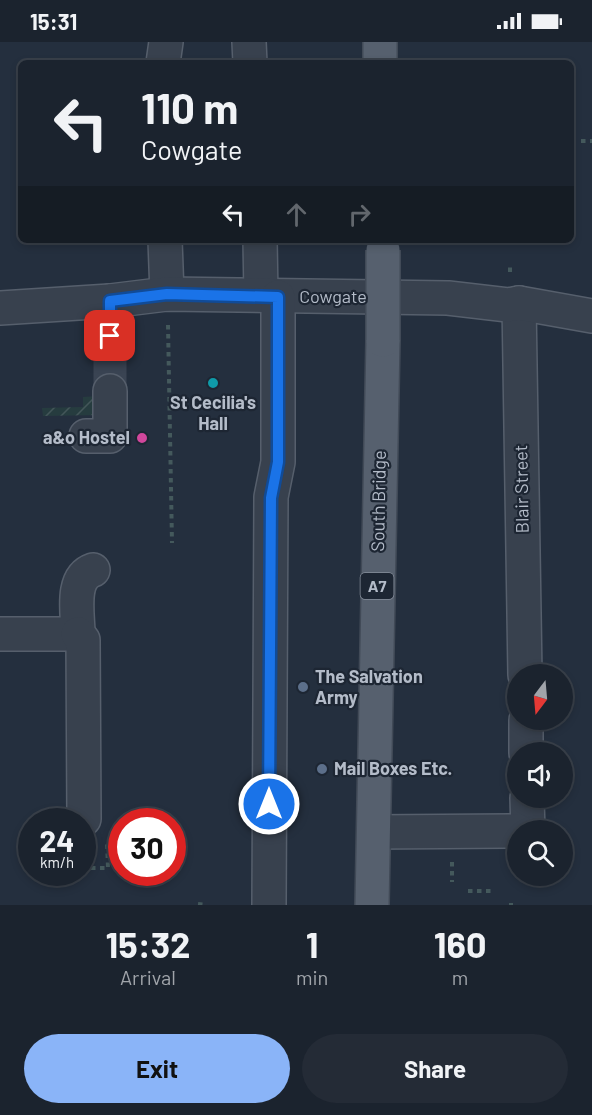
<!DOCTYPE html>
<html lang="en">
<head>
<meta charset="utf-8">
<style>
	body { margin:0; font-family:Barlow,sans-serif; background:#242b36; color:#f1f3f6; height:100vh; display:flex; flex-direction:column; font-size:22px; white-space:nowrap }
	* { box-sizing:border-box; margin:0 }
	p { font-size:20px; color:#a0a4aa }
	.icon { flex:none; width:33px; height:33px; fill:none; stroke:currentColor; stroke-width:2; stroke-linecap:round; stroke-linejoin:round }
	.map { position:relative; height:863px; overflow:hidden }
	.side { display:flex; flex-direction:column; background:#1b232e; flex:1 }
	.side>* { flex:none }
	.top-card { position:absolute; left:18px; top:18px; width:556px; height:183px; border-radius:9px; box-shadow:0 3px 9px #0003,0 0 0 2px #39404a; background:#1b232e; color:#f1f3f6; overflow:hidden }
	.needle { width:39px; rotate:196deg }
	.tools { position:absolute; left:507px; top:622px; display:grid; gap:12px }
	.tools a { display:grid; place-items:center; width:66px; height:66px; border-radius:50%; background:#1b232e; box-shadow:0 3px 9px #0003,0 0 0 2px #39404a; font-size:30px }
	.speed { position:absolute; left:18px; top:766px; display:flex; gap:12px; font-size:30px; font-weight:700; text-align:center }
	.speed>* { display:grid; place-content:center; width:78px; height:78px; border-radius:50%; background:#1b232e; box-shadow:0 3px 9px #0003,0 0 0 2px #39404a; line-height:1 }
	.speed small { font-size:15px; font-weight:400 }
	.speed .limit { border:9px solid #d22; background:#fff; color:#111 }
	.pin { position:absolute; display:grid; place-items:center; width:51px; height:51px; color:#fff; margin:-26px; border-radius:12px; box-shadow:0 3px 9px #0006 }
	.me { position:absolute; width:66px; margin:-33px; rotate:0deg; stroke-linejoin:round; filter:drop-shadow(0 0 4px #0008) }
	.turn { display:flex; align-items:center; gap:21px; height:126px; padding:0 24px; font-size:27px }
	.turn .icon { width:78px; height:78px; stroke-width:2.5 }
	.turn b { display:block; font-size:42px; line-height:51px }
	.lanes { display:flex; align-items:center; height:57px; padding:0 24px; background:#0003; justify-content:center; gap:30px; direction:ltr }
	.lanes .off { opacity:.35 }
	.eta { display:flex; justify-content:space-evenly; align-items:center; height:102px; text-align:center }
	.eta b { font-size:36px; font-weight:700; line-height:42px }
	.action { display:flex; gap:12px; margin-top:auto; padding:12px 24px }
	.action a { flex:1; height:69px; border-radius:36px; background:#8ab4f8; color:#111; font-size:24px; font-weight:700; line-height:69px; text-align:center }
	.action a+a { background:#242b36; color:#f1f3f6 }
	.status { display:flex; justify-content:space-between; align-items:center; height:42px; padding:0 30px; background:#1b232e; direction:ltr }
	.status svg { height:16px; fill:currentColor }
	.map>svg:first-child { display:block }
	.garden { fill:url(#garden-furrows) }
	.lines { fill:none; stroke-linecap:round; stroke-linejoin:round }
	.minor-tunnel { stroke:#3a4453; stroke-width:33; stroke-dasharray:33 16; stroke-linecap:butt }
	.minor-casing { stroke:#565f6c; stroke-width:36 }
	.major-casing { stroke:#414a57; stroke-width:36 }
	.path { stroke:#44595c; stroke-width:4; stroke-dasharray:4.5 4.5; stroke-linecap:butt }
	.minor { stroke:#38414e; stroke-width:33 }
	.major { stroke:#56606e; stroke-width:33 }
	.major-bridge-casing { stroke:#414a57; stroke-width:36; stroke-linecap:butt }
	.major-bridge { stroke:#56606e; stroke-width:33 }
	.route-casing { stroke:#114b97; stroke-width:15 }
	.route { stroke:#1a73e8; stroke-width:10 }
	.culture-dot { fill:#0f9aa8; stroke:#1d2633; stroke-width:2 }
	.hotel-dot { fill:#d1479c; stroke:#1d2633; stroke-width:2 }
	.service-dot { fill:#5c6f8a; stroke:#1d2633; stroke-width:2 }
	.labels { text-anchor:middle; stroke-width:4.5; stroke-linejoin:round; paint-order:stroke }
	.shield { fill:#1d2633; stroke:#878f9c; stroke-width:1.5 }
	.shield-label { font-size:16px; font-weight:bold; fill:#b4bcc9 }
	.street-label { font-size:18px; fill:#b4bcc9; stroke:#1d2633 }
	.poi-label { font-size:18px; font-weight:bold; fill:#b4bcc9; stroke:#1d2633; text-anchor:start }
</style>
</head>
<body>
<div class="status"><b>15:31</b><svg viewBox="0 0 49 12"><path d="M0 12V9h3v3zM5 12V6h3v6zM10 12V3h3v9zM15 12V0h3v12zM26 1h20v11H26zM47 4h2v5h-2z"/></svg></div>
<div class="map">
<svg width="592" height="863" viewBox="0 0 592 863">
	<defs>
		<pattern id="garden-furrows" width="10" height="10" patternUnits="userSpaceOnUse" patternTransform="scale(1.5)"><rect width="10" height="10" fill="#263c3f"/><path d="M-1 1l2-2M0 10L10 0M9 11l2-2" fill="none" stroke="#435659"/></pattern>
	</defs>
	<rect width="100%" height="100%" fill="#242f3e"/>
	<!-- garden -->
	<polygon class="garden" points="99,354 100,373 43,374 42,366 83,365 83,355"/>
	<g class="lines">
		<!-- minor-tunnel -->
		<polyline class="minor-tunnel" points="110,349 110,294"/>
		<!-- minor casing -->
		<g class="minor-casing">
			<g id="minor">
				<polyline points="249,0 250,21"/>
				<polyline points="163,21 166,0"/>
				<polyline points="165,198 167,252"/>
				<polyline points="260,198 261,253"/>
				<polyline points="110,259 110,294"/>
				<polyline points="519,261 525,633"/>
				<polyline points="0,266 110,259 167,252 448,256 508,263 519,261 592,274"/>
				<polyline points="86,394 110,394 110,349"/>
				<path d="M0 592H78C78 572 70 536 93 528"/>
				<polyline points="78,592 83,598 84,777"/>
				<polyline points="526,678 526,711"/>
				<polyline points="519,789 528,789 527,756"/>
				<polyline points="374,790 518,789"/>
				<polyline points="269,863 271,455 278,420 278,255"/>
			</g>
		</g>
		<!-- major casing -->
		<g class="major-casing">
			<g id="major">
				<polyline points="380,21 380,0"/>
				<polyline points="372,863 383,298"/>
			</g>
		</g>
		<!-- path -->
		<g class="path">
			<polyline points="581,99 592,99"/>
			<polyline points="510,230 510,221"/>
			<polyline points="168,283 172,501"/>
			<polyline points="452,820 452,840"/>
			<polyline points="82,826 108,826 107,800"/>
			<polyline points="468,849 495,849"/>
			<polyline points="511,861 511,863"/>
			<polyline points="198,862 206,863"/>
		</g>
		<!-- minor -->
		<use href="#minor" class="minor"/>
		<!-- major -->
		<use href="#major" class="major"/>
		<!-- major-bridge casing -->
		<g class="major-bridge-casing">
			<polyline id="major-bridge" points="383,208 383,298"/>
		</g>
		<!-- major-bridge -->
		<use href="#major-bridge" class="major-bridge"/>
	</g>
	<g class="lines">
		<!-- route casing -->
		<g class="route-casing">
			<polyline id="route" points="110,294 110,259 167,252 278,255 278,420 271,456 269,762"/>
		</g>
		<!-- route -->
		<use href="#route" class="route"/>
	</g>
	<!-- markers -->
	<circle class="culture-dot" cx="213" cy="341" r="6"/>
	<circle class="hotel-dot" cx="142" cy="396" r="6"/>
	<g class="service-dot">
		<circle cx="303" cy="645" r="6"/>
		<circle cx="322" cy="727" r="6"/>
	</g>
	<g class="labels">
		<!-- shield labels -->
		<rect class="shield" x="360.5" y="531" width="33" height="26" rx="4.5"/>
		<g class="shield-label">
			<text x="377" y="550">A7</text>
		</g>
		<!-- street labels -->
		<g class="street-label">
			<text x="333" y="261">Cowgate</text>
			<text transform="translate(522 447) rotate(-91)" y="6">Blair Street</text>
			<text transform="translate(379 459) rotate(-89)" y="6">South Bridge</text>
		</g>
		<!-- poi labels -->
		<g class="poi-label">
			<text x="213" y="367" text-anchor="middle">St Cecilia's<tspan x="213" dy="21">Hall</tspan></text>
			<text x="130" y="402" text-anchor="end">a&amp;o Hostel</text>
			<text x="315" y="641">The Salvation<tspan x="315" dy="21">Army</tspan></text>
			<text x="334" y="733">Mail Boxes Etc.</text>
		</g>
	</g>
</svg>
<div class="tools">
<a><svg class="needle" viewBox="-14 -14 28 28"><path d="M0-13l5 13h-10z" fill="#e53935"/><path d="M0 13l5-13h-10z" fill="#a0a4aa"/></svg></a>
<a><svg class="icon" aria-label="sound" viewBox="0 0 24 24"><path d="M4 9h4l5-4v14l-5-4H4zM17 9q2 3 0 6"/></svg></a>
<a><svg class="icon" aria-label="search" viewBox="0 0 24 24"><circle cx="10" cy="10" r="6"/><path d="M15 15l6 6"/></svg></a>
</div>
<div class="speed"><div>24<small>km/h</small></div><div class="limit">30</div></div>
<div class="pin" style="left:110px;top:294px;background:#d93025"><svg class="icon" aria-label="arrive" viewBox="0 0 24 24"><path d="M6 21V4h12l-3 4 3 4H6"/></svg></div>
<svg class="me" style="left:269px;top:762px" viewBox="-20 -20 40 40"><circle r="17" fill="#1a73e8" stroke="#fff" stroke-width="3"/><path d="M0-11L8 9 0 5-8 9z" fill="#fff"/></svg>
<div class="top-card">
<div class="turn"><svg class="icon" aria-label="left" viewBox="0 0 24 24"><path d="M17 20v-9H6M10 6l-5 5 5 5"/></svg><div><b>110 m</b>Cowgate</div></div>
<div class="lanes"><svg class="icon" aria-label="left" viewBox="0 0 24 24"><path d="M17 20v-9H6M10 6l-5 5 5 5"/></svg><svg class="icon off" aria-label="ahead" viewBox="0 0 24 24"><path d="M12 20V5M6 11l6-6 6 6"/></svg><svg class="icon off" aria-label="right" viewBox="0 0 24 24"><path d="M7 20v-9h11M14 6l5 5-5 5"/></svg></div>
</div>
</div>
<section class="side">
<div class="eta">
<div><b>15:32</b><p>Arrival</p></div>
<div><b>1</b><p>min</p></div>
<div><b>160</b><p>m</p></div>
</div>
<div class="action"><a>Exit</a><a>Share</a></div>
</section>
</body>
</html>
